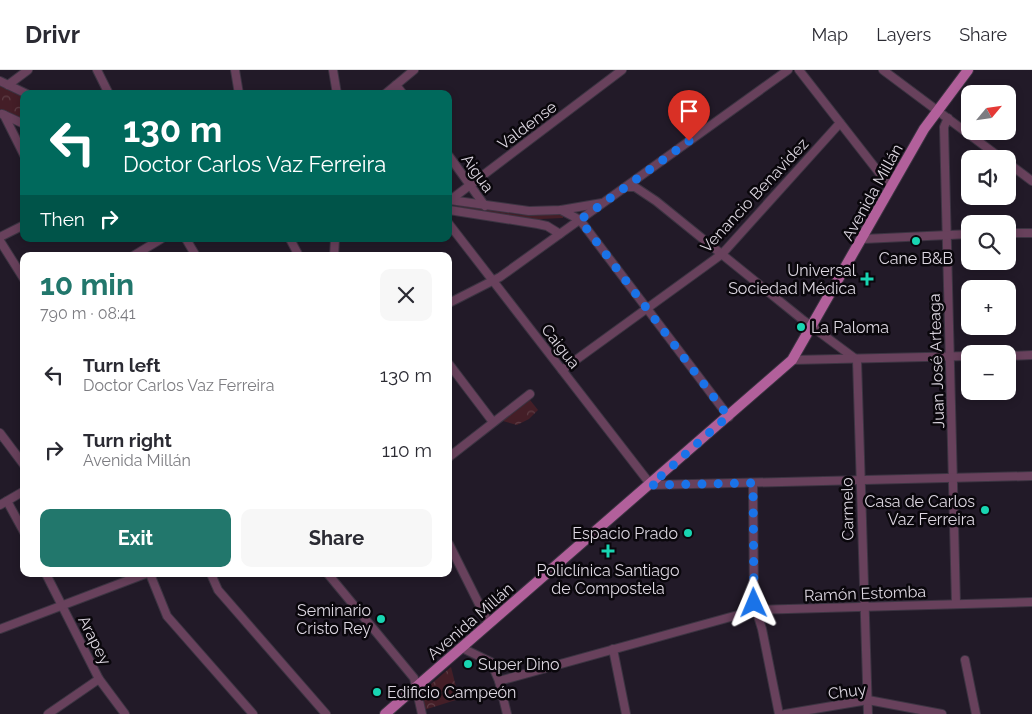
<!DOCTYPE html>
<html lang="en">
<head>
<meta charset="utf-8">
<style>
	body { margin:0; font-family:Raleway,sans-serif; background:#f7f7f7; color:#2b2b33; height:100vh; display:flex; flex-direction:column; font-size:19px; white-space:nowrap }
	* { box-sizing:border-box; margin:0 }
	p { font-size:16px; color:#7c7c81 }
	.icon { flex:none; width:28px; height:28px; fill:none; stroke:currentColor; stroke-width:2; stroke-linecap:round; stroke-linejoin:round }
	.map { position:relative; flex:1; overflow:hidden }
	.drawer { position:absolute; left:20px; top:182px; width:432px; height:325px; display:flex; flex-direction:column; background:#fff; border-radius:10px; box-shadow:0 2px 8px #0003 }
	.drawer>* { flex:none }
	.top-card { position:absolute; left:20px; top:20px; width:432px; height:152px; border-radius:10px; box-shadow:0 2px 8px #0003; background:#00695c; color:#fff; overflow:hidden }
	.needle { width:32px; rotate:61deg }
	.tools { position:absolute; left:961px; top:15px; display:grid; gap:10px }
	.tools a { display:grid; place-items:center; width:55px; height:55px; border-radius:10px; background:#fff; box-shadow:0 2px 8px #0003; font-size:25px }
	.pin { position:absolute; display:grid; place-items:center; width:42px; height:42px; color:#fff; margin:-51px -21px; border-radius:50% 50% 50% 0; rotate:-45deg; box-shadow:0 0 5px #0007 }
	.pin .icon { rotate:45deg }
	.me { position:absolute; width:55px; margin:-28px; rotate:359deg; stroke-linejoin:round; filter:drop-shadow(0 0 4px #0008) }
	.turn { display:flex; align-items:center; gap:18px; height:105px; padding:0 20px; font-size:22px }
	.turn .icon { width:65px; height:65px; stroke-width:2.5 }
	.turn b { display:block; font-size:35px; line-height:42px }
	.then { display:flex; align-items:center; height:48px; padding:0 20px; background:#0003; gap:10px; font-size:19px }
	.round { display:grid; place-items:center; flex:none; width:52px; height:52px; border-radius:10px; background:#f7f7f7 }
	.overview { display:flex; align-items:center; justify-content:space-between; height:85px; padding:0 20px }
	h1 { font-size:30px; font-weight:700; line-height:38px; color:#22776c }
	.cta { display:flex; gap:10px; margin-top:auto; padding:10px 20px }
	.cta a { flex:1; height:58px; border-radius:10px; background:#22776c; color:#fff; font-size:20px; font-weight:700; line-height:58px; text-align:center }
	.cta a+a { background:#f7f7f7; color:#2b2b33 }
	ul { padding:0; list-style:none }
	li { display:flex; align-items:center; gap:15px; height:75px; padding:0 20px }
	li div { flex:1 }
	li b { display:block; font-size:19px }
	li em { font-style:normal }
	header { display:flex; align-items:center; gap:30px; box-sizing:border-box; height:70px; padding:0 25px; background:#fff; border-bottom:1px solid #e1e1e2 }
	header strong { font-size:24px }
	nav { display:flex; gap:28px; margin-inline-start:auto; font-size:18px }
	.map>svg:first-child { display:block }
	.grass { fill:#441e27 }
	.forest { fill:url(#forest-crowns) }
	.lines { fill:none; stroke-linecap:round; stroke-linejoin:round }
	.minor-casing { stroke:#3c3442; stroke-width:10 }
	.major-casing { stroke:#3c3442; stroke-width:12 }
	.minor { stroke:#68415c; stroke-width:8 }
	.major { stroke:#b2609b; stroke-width:10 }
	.route { stroke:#1a73e8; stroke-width:9; stroke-dasharray:0 16.2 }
	.poi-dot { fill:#18d5b2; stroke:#0a070c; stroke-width:2 }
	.labels { text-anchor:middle; stroke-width:5; stroke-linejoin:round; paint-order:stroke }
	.street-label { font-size:16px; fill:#dcd6e0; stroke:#0a070c }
	.poi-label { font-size:16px; fill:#dcd6e0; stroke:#0a070c; text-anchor:end }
</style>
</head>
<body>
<header>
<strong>Drivr</strong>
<nav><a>Map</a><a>Layers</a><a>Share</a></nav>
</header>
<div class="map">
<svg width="1032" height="644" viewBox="0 0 1032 644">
	<defs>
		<pattern id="forest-crowns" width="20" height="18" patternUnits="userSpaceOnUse" patternTransform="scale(1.25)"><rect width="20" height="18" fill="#441e27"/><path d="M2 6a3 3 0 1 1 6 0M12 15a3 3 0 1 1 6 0" fill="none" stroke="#5e3e46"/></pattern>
	</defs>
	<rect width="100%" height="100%" fill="#221a28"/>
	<!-- grass -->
	<polygon class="grass" points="459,134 520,145 564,144 563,148 520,150 458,138"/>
	<!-- forest -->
	<g class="forest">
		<polygon points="0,15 24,25 24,51 0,40"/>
		<polygon points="530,330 538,340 529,349 517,355 503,351"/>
		<polygon points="451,597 459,629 424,640 421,626 423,621"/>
	</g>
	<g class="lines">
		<!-- minor casing -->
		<g class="minor-casing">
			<g id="minor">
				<polyline points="97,0 109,24"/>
				<polyline points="235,0 239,24"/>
				<polyline points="333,0 337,24"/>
				<polyline points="799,0 891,118"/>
				<polyline points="883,0 1002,89"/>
				<polyline points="0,11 27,24"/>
				<polyline points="8,15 28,0"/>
				<polyline points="396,15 403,24"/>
				<polyline points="385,24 414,0"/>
				<polyline points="2,44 24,54"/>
				<polyline points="4,45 24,85"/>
				<polyline points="948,48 944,57 956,534"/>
				<polyline points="449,86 485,136"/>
				<polyline points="1008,93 1032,111"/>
				<polyline points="626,117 635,117 656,131 803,250 857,290"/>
				<polyline points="450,130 529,141 561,140 602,133"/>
				<polyline points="449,131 622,0"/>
				<polyline points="449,140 538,154 547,156 560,164"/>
				<polyline points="561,140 580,150 729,347"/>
				<polyline points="449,154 651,415 1032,406"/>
				<polyline points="1008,163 1032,163"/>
				<polyline points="0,167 24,155"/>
				<polyline points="186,169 196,186"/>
				<polyline points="290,169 299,186"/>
				<polyline points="863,169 970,164"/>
				<polyline points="0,171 24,209"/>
				<polyline points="133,186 161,169"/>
				<polyline points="334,186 335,169"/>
				<polyline points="449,233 500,207 788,0"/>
				<polyline points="1008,286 1032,285"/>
				<polyline points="792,290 970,286"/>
				<polyline points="857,290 868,644"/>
				<polyline points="449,294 493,352"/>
				<polyline points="562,300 722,184 840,53"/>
				<polyline points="0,363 24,395"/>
				<polyline points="449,387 530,324"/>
				<polyline points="753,413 754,533 762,559 779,644"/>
				<polyline points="7,431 24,462"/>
				<polyline points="0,435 24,421"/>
				<polyline points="449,474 489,554"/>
				<polyline points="46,504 99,609 125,644"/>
				<polyline points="150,504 167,546 253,644"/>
				<polyline points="211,504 218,520 326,644"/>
				<polyline points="328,504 414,608 422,644"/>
				<polyline points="0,559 145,504"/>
				<polyline points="462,578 491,592 499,611 507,644"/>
				<polyline points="613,579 626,644"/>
				<polyline points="965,590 976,644"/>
				<polyline points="499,611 756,540 1032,532"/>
				<polyline points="48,644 99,609"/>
				<polyline points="785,644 868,630 942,644"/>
			</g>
		</g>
		<!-- major casing -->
		<g class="major-casing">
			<polyline id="major" points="385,644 792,290 924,59 968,0"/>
		</g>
		<!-- minor -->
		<use href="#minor" class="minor"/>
		<!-- major -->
		<use href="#major" class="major"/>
	</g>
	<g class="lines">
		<!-- route -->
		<polyline class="route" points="689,71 580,150 728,346 651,415 753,413 754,533"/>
	</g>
	<!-- markers -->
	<g class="poi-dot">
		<circle cx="916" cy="171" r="5"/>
		<path d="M864.5 201.5h5v5h5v5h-5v5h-5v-5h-5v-5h5z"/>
		<circle cx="801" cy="257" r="5"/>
		<circle cx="985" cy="440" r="5"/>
		<circle cx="688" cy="463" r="5"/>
		<path d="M605.5 473.5h5v5h5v5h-5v5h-5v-5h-5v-5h5z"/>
		<circle cx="381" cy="549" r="5"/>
		<circle cx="468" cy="594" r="5"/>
		<circle cx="377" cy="622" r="5"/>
	</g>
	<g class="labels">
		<!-- street labels -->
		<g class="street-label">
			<text transform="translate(527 55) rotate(-37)" y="6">Valdense</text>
			<text transform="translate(478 103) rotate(54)" y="6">Aigua</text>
			<text transform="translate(872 122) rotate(-61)" y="6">Avenida Millán</text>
			<text transform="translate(754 125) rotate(-47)" y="6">Venancio Benavidez</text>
			<text transform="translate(561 276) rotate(52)" y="6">Caigua</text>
			<text transform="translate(936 291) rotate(-92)" y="6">Juan José Arteaga</text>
			<text transform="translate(847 439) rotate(-91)" y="6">Carmelo</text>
			<text transform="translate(865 523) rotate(-2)" y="6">Ramón Estomba</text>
			<text transform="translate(470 551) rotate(-41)" y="6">Avenida Millán</text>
			<text transform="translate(95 570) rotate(63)" y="6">Arapey</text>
			<text transform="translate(847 621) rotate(-7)" y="6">Chuy</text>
		</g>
		<!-- poi labels -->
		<g class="poi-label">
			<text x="916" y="194" text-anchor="middle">Cane B&amp;B</text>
			<text x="856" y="206">Universal<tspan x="856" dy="18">Sociedad Médica</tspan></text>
			<text x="811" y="263" text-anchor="start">La Paloma</text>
			<text x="975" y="437">Casa de Carlos<tspan x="975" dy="18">Vaz Ferreira</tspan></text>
			<text x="678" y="469">Espacio Prado</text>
			<text x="608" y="506" text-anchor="middle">Policlínica Santiago<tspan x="608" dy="18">de Compostela</tspan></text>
			<text x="371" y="546">Seminario<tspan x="371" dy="18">Cristo Rey</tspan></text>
			<text x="478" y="600" text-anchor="start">Super Dino</text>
			<text x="387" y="628" text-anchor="start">Edificio Campeón</text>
		</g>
	</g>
</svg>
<div class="tools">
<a><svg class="needle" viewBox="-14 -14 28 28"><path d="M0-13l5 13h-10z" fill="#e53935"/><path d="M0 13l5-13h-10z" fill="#7c7c81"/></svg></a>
<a><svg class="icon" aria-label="sound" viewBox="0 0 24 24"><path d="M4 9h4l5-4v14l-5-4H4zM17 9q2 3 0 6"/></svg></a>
<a><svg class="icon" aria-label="search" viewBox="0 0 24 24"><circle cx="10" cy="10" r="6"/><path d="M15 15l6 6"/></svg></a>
<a>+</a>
<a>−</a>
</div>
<div class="pin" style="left:689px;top:71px;background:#d93025"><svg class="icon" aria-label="arrive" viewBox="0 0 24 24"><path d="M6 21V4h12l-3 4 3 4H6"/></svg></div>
<svg class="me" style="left:754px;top:533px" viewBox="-20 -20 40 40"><path d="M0-17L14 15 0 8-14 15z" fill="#1a73e8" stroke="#fff" stroke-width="4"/></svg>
<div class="top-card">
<div class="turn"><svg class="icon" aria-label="left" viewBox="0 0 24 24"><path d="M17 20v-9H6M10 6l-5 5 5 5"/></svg><div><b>130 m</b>Doctor Carlos Vaz Ferreira</div></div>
<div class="then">Then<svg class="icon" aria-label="right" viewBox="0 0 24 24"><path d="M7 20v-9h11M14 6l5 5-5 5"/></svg></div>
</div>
<section class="drawer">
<div class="overview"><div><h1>10 min</h1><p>790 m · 08:41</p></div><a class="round"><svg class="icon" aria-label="close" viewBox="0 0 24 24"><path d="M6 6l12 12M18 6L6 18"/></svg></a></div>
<ul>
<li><svg class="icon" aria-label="left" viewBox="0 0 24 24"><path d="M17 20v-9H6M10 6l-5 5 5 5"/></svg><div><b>Turn left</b><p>Doctor Carlos Vaz Ferreira</p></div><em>130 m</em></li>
<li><svg class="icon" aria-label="right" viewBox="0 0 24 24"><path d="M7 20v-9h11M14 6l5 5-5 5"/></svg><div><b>Turn right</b><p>Avenida Millán</p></div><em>110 m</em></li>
</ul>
<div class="cta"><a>Exit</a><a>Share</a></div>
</section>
</div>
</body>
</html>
